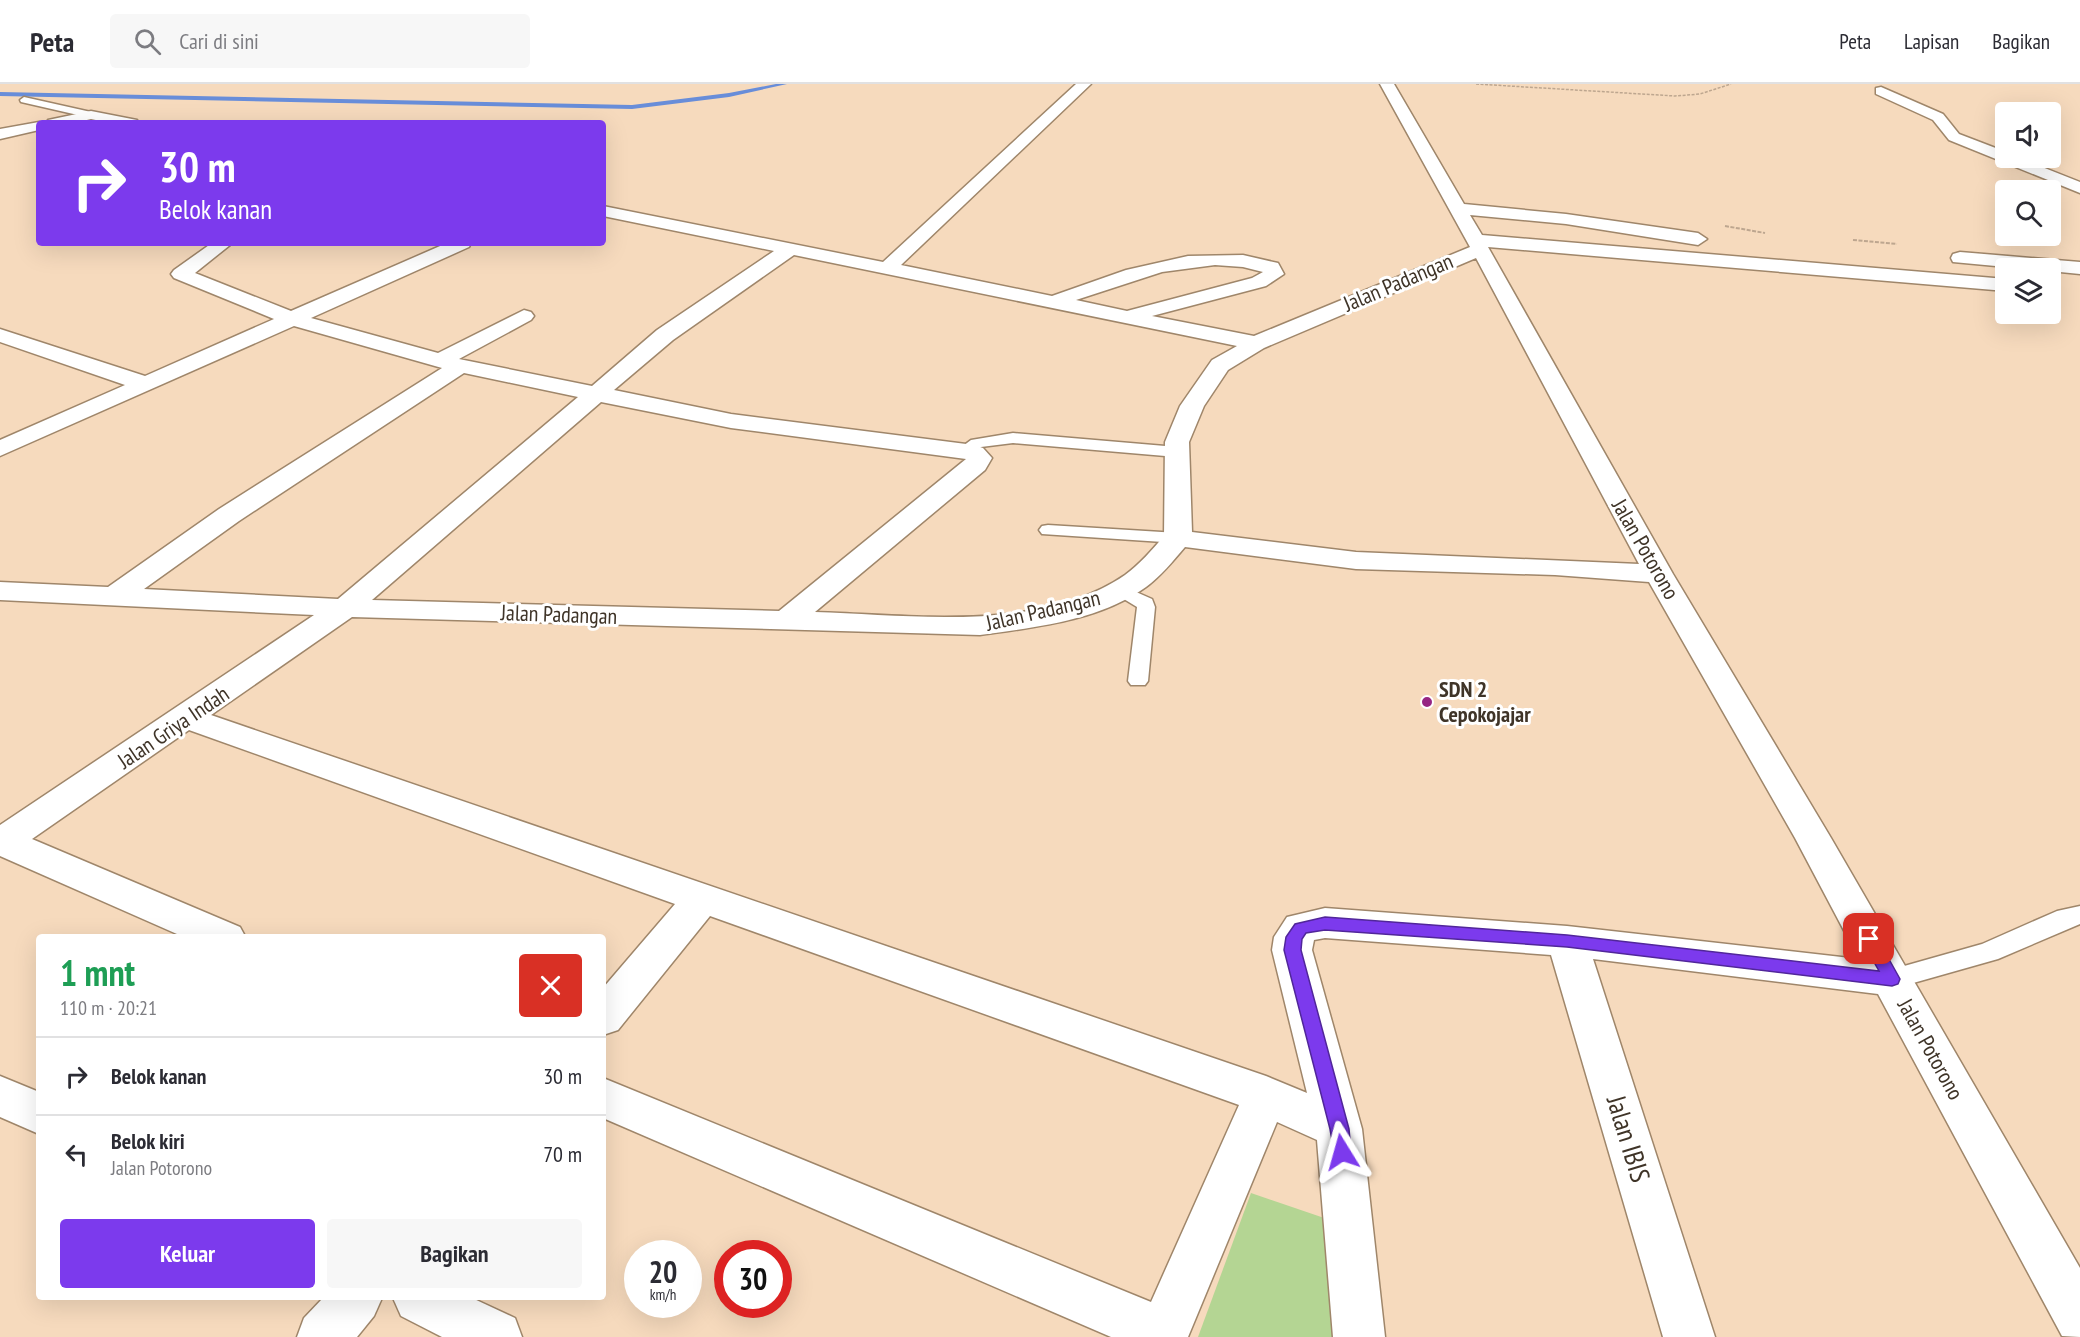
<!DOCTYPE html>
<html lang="id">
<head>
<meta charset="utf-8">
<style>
	body { margin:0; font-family:"PT Sans Narrow",sans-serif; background:#f7f7f7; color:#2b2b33; height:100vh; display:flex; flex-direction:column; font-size:22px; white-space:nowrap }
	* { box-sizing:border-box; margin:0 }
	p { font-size:20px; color:#7c7c81 }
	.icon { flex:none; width:33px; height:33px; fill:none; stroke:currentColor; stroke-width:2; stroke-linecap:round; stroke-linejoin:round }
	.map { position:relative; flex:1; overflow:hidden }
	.panel { position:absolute; left:36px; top:850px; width:570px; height:366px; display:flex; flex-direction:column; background:#fff; border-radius:6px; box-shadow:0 6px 24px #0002 }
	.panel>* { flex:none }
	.top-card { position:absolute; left:36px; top:36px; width:570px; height:126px; border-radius:6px; box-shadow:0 6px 24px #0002; background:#7c3aed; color:#fff; overflow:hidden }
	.fabs { position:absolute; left:1995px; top:18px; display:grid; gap:12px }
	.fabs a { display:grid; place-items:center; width:66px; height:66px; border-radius:6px; background:#fff; box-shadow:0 6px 24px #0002; font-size:30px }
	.speed { position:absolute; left:624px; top:1156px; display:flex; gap:12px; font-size:30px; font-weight:700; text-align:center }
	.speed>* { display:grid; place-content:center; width:78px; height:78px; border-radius:50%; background:#fff; box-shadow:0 6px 24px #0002; line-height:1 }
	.speed small { font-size:15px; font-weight:400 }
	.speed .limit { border:9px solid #d22; background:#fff; color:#111 }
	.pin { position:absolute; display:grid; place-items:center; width:51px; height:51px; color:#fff; margin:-26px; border-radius:12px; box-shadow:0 3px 9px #0006 }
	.me { position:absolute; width:66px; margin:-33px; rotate:352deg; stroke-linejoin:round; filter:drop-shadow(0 0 4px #0008) }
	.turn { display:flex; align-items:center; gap:21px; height:126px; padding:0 24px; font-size:27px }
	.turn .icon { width:78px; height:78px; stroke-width:2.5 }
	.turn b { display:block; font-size:42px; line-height:51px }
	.round { display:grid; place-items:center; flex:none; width:63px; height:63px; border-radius:6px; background:#f7f7f7 }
	.headline { display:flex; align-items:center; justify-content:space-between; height:102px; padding:0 24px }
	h1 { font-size:36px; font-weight:600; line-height:45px; color:#1e9e55 }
	.primary-button { display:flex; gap:12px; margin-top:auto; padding:12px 24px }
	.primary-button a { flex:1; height:69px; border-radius:6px; background:#7c3aed; color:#fff; font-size:24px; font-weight:600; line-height:69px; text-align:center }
	.primary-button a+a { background:#f7f7f7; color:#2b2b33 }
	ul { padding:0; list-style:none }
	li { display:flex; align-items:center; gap:18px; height:78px; padding:0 24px; border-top:2px solid #e1e1e2 }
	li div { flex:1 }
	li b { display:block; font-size:22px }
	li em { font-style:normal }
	header { display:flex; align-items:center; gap:36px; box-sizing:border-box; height:84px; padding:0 30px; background:#fff; border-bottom:2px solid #e1e1e2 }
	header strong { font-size:28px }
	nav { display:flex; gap:33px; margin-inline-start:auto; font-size:21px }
	.search { width:420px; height:54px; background:#f7f7f7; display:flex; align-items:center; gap:15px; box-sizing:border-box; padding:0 21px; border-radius:6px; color:#7c7c81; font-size:22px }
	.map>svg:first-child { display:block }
	.green { fill:#b4d593 }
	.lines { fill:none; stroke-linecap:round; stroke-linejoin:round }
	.stream { fill:#688dd9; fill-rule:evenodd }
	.service-casing { stroke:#9f866a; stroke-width:3 }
	.minor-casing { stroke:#9f866a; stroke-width:3 }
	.path-far1 { stroke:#bda68f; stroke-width:1.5; stroke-dasharray:3 1.5; stroke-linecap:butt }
	.path { stroke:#bda68f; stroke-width:2; stroke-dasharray:4 1.5; stroke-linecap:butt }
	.service { fill:#fff; fill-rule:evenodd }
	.minor { fill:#fff; fill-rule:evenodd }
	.route { fill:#7c3aed; stroke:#51269a; stroke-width:1.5 }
	.poi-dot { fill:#962583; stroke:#fff; stroke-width:2 }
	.labels { text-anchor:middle; stroke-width:6; stroke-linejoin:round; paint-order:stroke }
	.street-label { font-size:22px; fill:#3f3428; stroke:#fff }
	.poi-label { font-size:22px; font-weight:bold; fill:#3f3428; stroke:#fff; text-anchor:start }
	.near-street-label { font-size:27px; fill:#3f3428; stroke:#fff }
</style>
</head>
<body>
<header>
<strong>Peta</strong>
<div class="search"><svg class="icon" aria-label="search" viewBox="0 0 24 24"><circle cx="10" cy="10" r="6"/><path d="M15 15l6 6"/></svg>Cari di sini</div>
<nav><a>Peta</a><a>Lapisan</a><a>Bagikan</a></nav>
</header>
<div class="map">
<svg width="2080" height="1253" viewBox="0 0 2080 1253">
	<rect width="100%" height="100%" fill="#f6dabd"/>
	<!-- green -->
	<polygon class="green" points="1251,1109 1333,1137 1337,1253 1198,1253"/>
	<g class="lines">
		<!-- stream -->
		<polygon class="stream" points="776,0 787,0 729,13 632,25 0,12 0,8 632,21 729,9"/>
		<!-- service casing -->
		<g class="service-casing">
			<g id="service">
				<polygon points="24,13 91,28 96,31 91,34 21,18 20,16"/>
				<polygon points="1013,349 1177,363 1185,368 1177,373 1013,359 981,363 963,373 955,368 971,356"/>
				<polygon points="1048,441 1178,449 1187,454 1178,459 1042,450 1039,446 1042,442"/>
				<polygon points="1118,500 1152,515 1155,523 1148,597 1145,601 1131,601 1128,597 1137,523 1109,506"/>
				<polygon points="2080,822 2080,840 1998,875 1892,905 1883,902 1879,895 1883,888 1982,860 2057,827"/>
			</g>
		</g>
		<!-- minor casing -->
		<g class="minor-casing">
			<g id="minor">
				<path d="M1076 0H1091L901 181 1052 212 1126 186 1188 172 1243 171 1278 179 1284 190 1266 202 1152 232 1254 252 1470 163 1380 0H1394L1464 120 1566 130 1698 149 1707 155 1698 161 1566 140 1470 131 1482 151 2006 195V207L1488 163 1673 490 1831 754 2080 1184V1253L2062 1252 1878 910 1593 875 1715 1253H1663L1551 871 1325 854 1314 856 1312 866 1362 1045 1385 1253H1333L1317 1056 1277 1038 1188 1253H1111L603 1034V994L1151 1218 1239 1021 710 832 618 946 603 951V904L675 820 189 646 32 755 240 843 246 854H186L0 772V741L314 531 0 516V498L108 503 219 425 442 284 294 242 0 372V356L125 301 0 258V245L145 292 274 235 174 194 171 190 174 186 212 159 230 161 195 189 291 227 447 159H471L469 163 311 234 438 269 524 226 531 228 534 232 531 236 459 275 592 302 657 246 774 167 603 132V122L883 178ZM794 171 1237 262 1212 276 1180 322 1165 358 1164 452C1152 466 1140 480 1125 491 1041 549 911 531 815 528L985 386 992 374 983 364 974 361 731 330 614 306 673 256ZM1476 174 1639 480 1356 468 1192 448 1189 358 1204 322 1228 286 1264 264ZM1215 181 1243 183 1263 188 1252 194 1127 227 1076 216 1162 188ZM464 289 578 313 338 515 144 505 239 437ZM601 318 731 344 966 375 779 527 372 516ZM1185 463 1356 485 1555 491 1649 498 1795 754 1859 875 1567 842 1325 824 1287 833 1274 853 1272 866 1307 1009 1266 992 211 631 352 533 980 551C1036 543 1099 537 1146 503 1161 492 1173 477 1185 463Z"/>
				<polygon points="1881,3 1943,30 1959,50 2006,68 2006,74 2019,74 2080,98 2080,109 1949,56 1933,36 1876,10 1876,4"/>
				<polygon points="91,27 137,36 139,39 110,39 91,35 74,39 46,39 48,36"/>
				<polygon points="39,38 44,39 39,39 39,46 0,55 0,45"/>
				<polygon points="1960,168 2080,178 2080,190 2050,187 2050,184 2017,184 1953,178 1951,174 1953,170"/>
				<polygon points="0,992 39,1008 39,1050 0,1033"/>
				<polygon points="323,1214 382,1214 374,1232 357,1253 297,1253 304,1234"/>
				<polygon points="393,1214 472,1214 515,1234 522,1253 442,1253 401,1232"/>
			</g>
		</g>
		<!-- path-far1 -->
		<polyline class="path-far1" points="1476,0 1675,12 1700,10 1731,0"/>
		<!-- path -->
		<g class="path">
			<polyline points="1725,142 1765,149"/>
			<polyline points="1853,156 1897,160"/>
		</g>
		<!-- service -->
		<use href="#service" class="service"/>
		<!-- minor -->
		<use href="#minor" class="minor"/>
	</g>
	<!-- route -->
	<polygon class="route" points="1325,833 1567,851 1879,887 1861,855 1869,848 1875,850 1900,895 1898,900 1892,902 1567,863 1325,846 1306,849 1302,855 1301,866 1349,1045 1351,1068 1349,1074 1342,1077 1335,1074 1330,1045 1284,866 1286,853 1295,840"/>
	<!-- markers -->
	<circle class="poi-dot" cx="1427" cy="618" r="6"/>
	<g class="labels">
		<!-- street labels -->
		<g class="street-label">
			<text transform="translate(1398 198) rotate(-23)" y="8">Jalan Padangan</text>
			<text transform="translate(1646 465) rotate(60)" y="8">Jalan Potorono</text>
			<text transform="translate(1043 526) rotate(-13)" y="8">Jalan Padangan</text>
			<text transform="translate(559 530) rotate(2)" y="8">Jalan Padangan</text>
			<text transform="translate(173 643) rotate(-34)" y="8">Jalan Griya Indah</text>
			<text transform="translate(1931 965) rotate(61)" y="8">Jalan Potorono</text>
		</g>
		<!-- poi labels -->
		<g class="poi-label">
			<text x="1439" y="613">SDN 2<tspan x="1439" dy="25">Cepokojajar</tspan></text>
		</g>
		<!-- near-street labels -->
		<g class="near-street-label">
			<text transform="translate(1628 1055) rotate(73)" y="9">Jalan IBIS</text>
		</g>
	</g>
</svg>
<div class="fabs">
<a><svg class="icon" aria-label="sound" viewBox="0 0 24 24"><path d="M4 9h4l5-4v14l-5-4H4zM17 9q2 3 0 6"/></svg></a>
<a><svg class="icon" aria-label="search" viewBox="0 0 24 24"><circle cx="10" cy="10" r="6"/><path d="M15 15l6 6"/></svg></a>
<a><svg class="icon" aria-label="layers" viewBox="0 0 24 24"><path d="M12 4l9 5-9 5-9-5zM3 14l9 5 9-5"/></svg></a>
</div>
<div class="speed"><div>20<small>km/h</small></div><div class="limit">30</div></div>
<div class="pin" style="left:1869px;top:855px;background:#d93025"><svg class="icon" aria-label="arrive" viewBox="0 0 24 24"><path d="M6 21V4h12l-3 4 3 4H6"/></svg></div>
<svg class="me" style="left:1342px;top:1068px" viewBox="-20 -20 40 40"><path d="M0-17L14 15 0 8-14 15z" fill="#7c3aed" stroke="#fff" stroke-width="4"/></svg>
<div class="top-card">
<div class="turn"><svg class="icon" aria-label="right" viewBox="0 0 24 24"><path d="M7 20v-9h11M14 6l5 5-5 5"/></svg><div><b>30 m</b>Belok kanan</div></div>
</div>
<section class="panel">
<div class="headline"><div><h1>1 mnt</h1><p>110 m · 20:21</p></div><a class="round" style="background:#d93025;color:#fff"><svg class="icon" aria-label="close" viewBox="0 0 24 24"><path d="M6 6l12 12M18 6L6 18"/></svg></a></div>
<ul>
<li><svg class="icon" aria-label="right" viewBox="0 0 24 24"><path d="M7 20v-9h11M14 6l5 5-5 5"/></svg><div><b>Belok kanan</b></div><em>30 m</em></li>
<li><svg class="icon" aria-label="left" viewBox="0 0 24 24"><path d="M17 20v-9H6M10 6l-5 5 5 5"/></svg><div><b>Belok kiri</b><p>Jalan Potorono</p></div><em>70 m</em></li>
</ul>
<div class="primary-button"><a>Keluar</a><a>Bagikan</a></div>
</section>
</div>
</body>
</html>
